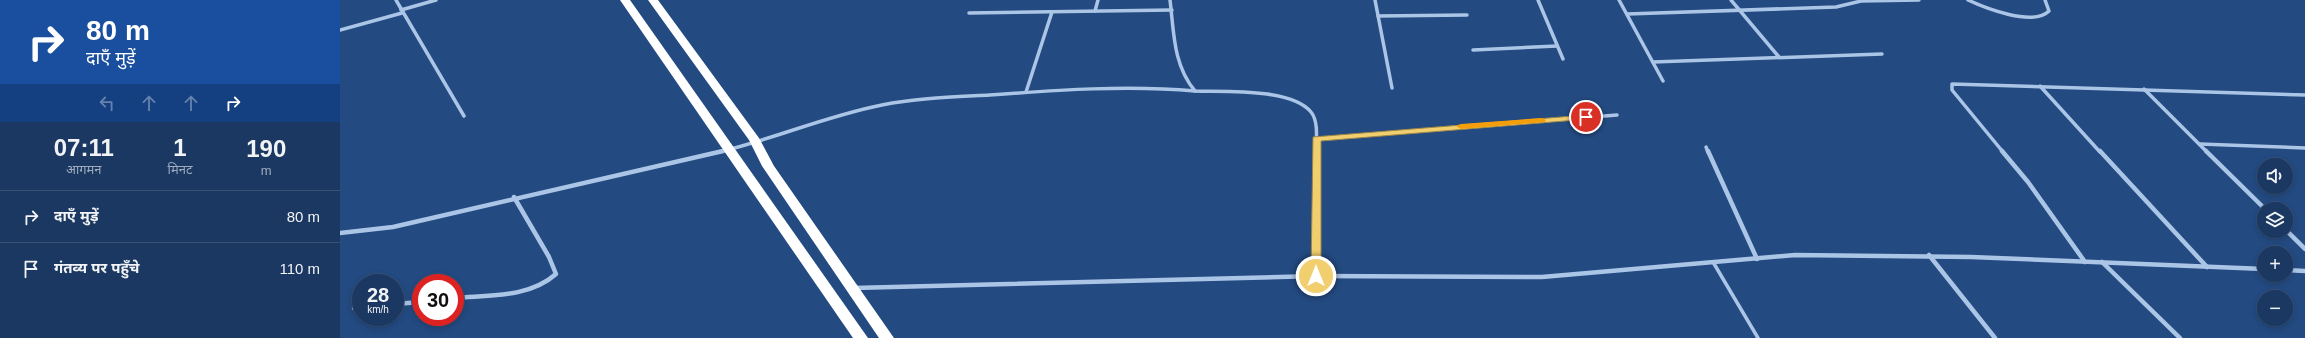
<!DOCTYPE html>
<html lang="hi">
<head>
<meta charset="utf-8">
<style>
	body { margin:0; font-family:Helvetica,"Noto Sans Devanagari",sans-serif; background:#233f67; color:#f1f3f6; height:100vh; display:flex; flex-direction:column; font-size:15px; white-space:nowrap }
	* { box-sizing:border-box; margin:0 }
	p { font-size:13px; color:#9facbd }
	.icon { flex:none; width:22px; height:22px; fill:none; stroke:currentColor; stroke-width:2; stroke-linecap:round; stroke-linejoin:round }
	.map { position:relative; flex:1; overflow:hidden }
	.drawer { display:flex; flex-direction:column; background:#1a3861; width:340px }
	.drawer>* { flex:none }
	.hud { background:#1a4fa0; color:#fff; overflow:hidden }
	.buttons { position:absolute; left:1917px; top:158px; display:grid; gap:8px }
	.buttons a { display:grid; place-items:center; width:36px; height:36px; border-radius:50%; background:#1a3861; box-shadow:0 2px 6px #0003,0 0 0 1px #385276; font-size:20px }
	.speed { position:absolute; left:12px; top:274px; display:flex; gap:8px; font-size:20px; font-weight:700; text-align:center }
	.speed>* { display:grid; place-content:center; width:52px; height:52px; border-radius:50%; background:#1a3861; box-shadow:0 2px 6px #0003,0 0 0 1px #385276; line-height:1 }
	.speed small { font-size:10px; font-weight:400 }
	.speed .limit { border:6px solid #d22; background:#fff; color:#111 }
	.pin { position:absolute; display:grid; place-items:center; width:34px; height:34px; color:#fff; margin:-17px; border:2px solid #fff; border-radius:50%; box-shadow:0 1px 4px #0007 }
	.me { position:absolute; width:44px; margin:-22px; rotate:0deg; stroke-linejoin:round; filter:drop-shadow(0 0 3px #0008) }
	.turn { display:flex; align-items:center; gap:14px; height:84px; padding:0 20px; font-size:18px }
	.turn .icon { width:52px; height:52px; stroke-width:2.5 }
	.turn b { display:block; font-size:28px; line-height:34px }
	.lanes { display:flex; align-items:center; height:38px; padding:0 20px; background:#0003; justify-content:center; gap:20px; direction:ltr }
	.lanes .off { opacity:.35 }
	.eta { display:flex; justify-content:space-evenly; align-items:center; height:68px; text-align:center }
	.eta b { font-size:24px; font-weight:800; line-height:28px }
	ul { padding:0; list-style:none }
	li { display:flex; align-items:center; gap:12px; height:52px; padding:0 20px; border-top:1px solid #385276 }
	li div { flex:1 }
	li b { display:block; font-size:15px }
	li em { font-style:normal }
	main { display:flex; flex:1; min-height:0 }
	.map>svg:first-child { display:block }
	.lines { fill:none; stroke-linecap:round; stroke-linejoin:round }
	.lane { stroke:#abc5e7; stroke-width:3.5 }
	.street-far1 { stroke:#abc5e7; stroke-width:3.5 }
	.street { stroke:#abc5e7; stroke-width:4.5 }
	.highway { fill:#fff; fill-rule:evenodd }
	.route { fill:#f2cf6e; stroke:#9d8748 }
	.slow { fill:#f59e0b }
</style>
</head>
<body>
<main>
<section class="drawer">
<div class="hud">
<div class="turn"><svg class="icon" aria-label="right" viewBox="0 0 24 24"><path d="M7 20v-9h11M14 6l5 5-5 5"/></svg><div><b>80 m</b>दाएँ मुड़ें</div></div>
<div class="lanes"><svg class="icon off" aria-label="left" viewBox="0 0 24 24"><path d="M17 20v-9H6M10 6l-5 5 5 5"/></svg><svg class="icon off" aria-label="ahead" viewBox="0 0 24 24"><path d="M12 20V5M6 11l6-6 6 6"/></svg><svg class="icon off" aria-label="ahead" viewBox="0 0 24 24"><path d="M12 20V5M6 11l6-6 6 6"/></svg><svg class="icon" aria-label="right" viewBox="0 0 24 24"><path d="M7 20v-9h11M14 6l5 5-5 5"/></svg></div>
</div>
<div class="eta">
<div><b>07:11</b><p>आगमन</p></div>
<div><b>1</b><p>मिनट</p></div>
<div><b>190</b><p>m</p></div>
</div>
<ul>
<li><svg class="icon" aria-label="right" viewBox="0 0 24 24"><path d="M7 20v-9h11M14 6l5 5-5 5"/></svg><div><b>दाएँ मुड़ें</b></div><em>80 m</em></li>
<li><svg class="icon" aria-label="arrive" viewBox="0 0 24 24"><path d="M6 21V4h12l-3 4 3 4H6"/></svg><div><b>गंतव्य पर पहुँचे</b></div><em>110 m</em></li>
</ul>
</section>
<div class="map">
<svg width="1965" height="338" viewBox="0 0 1965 338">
	<rect width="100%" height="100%" fill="#234a81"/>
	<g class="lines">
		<!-- lane -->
		<polyline class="lane" points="1373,262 1418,338"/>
		<!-- street-far1 -->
		<g class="street-far1">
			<polyline points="56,0 124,116"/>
			<path d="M830 0C834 32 833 65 855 91 884 92 951 88 971 112 979 122 976 140 976 152"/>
			<polyline points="1035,0 1052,88"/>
			<polyline points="1198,0 1223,59"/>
			<polyline points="1279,0 1323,81"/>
			<polyline points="1391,0 1439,57"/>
			<path d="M1628 0C1645 8 1693 27 1709 11L1705 0"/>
			<polyline points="61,10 96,0"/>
			<polyline points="755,11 758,0"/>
			<polyline points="629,13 832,10"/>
			<polyline points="1287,14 1496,7 1521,1 1579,0"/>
			<polyline points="1038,16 1127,15"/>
			<polyline points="0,30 62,13"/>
			<polyline points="1133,50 1217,46"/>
			<polyline points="1313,62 1542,54"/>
			<polyline points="1700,86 1760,152"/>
			<polyline points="1804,89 1867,152"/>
			<polyline points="686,92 712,12"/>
			<polyline points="976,139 1277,115"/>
			<polyline points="1860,144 1965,148"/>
			<polyline points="1366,147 1368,152"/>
			<path d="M379 152C434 139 486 116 542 105 577 98 614 97 650 95 718 90 787 85 855 91"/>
			<polyline points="1663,152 1612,90 1612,84 1965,95"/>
		</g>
		<!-- street -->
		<g class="street">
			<polyline points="1368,151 1417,259"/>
			<polyline points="1662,151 1688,182 1745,262"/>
			<polyline points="1760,151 1867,267"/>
			<polyline points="1866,151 1925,209"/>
			<polyline points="1946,230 1965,249"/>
			<polyline points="0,233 53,227 383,151"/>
			<polyline points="1589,255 1655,338"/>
			<polyline points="1762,262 1840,338"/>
			<polyline points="1946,270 1965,271"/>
			<polyline points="976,276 1202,277 1455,255 1631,257 1924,269"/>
			<polyline points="514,288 976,276 976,151"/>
			<path d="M115 298C149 295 189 298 216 274L209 257 174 197"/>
			<polyline points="55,304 81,302"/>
			<polyline points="14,308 21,308"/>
		</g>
		<!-- highway -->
		<g class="highway">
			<polygon points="280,0 290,0 528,338 513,338"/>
			<polygon points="308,0 318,0 419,138 434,166 554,338 539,338 422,166 409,140"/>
		</g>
	</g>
	<!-- route -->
	<polygon class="route" points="1246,115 1250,117 1249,119 981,141 981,276 976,279 971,276 973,137"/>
	<!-- slow -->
	<polygon class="slow" points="1202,118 1206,120 1205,122 1121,129 1116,126 1121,124"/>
</svg>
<div class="buttons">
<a><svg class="icon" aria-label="sound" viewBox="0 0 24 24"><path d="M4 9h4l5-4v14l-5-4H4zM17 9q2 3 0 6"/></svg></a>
<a><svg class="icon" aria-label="layers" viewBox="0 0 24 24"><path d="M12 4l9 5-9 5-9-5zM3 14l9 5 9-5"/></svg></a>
<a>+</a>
<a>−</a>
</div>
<div class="speed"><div>28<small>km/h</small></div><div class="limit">30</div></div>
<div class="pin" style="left:1246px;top:117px;background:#d93025"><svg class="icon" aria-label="arrive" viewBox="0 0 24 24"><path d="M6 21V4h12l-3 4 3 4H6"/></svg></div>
<svg class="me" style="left:976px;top:276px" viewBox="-20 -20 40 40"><circle r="17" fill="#f2cf6e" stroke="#fff" stroke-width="3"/><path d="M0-11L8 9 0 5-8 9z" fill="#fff"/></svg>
</div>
</main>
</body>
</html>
